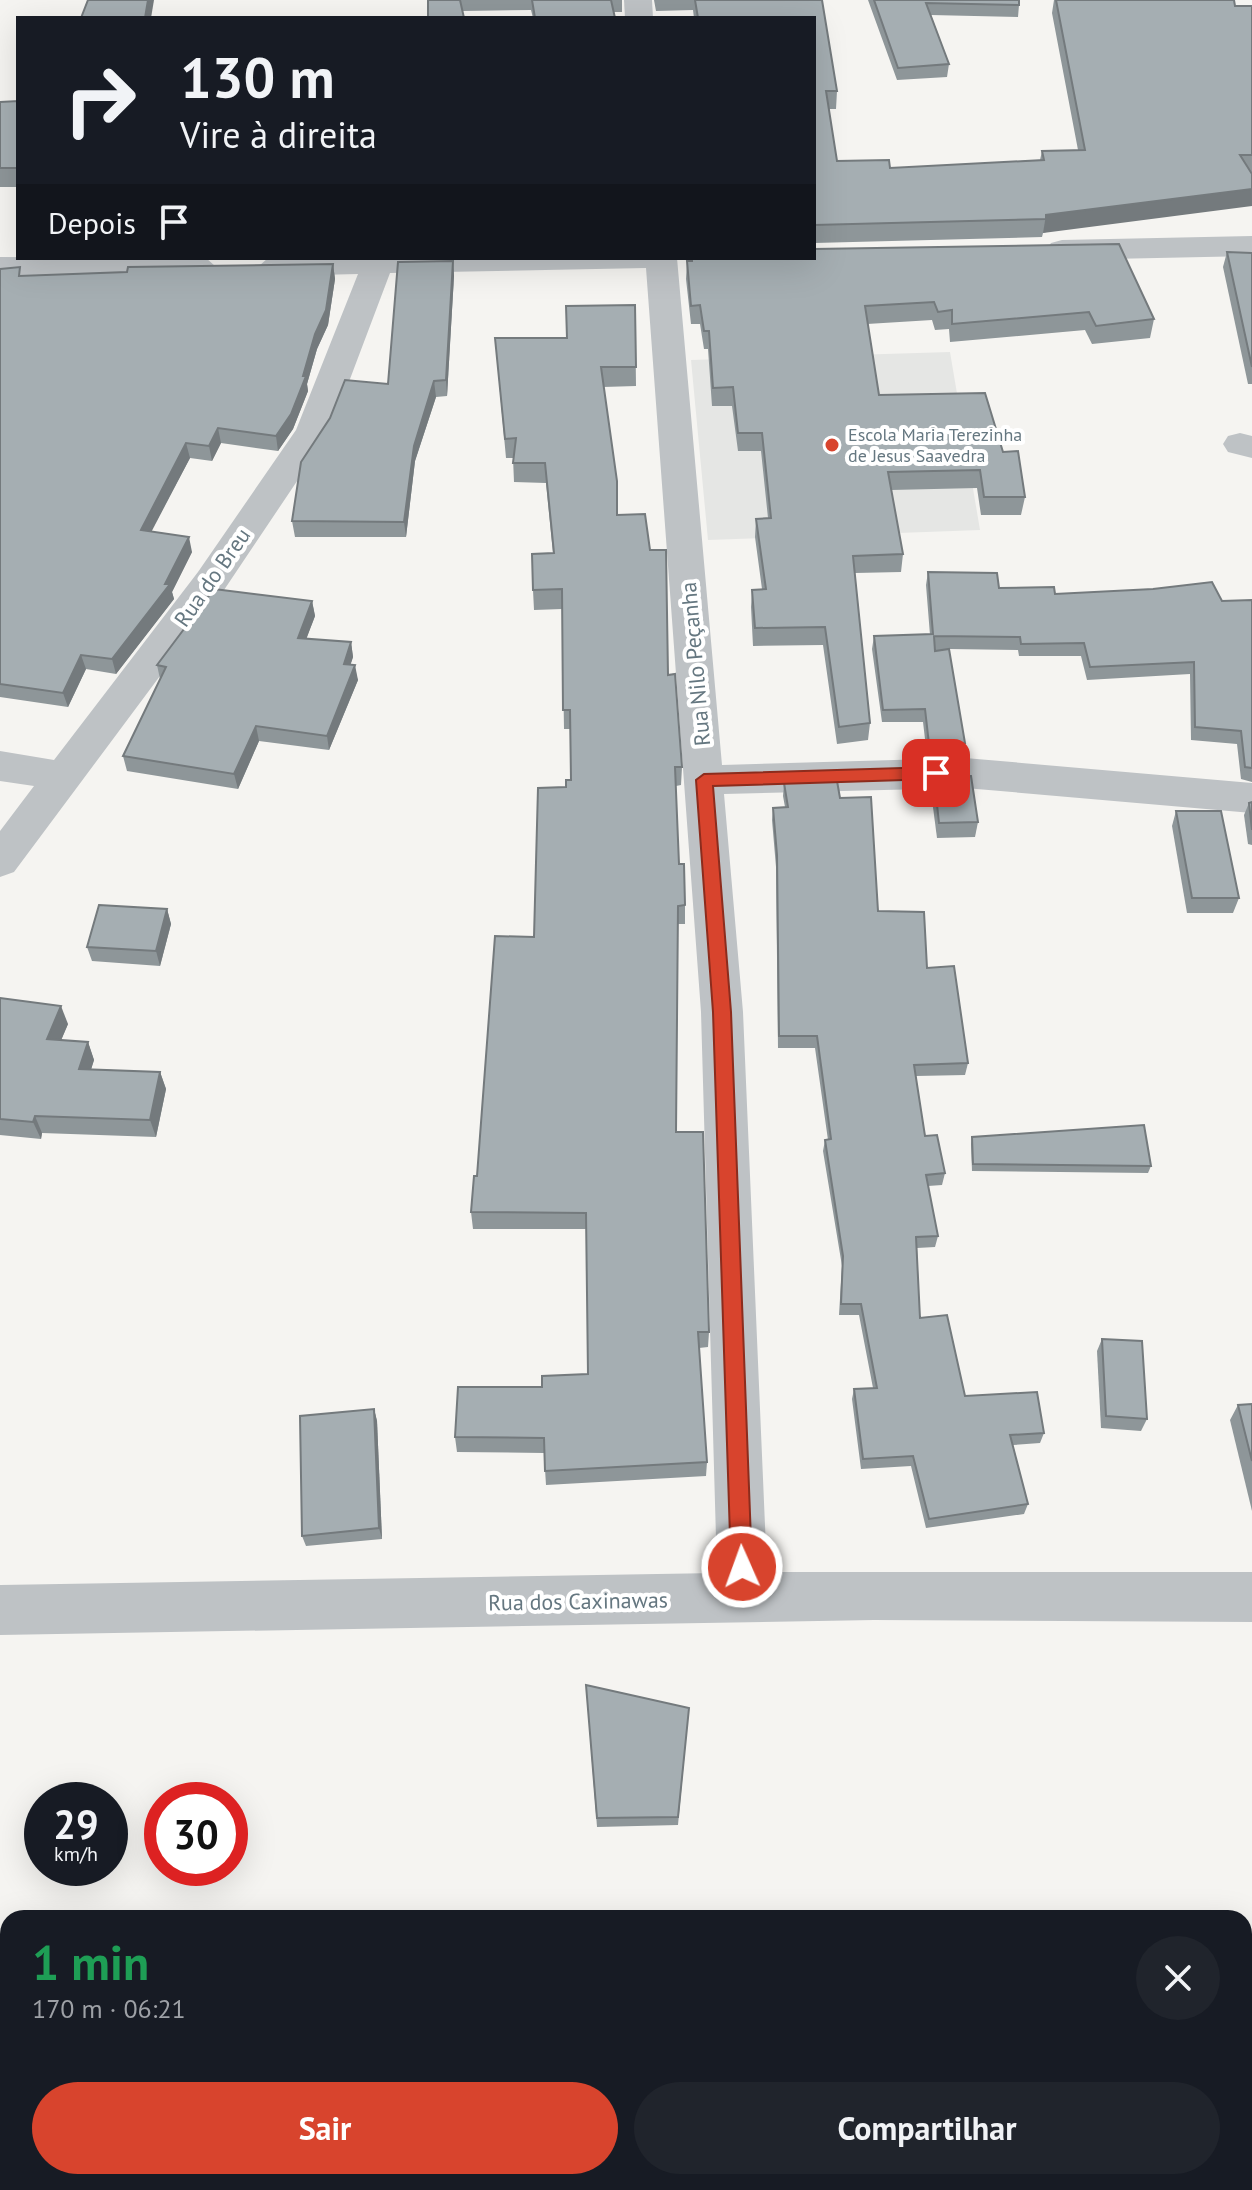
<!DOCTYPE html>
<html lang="pt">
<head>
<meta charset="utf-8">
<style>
	body { margin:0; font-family:"PT Sans",sans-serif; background:#20242c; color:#f1f3f6; height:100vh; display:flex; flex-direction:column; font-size:30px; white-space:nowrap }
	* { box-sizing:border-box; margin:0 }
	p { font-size:26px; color:#9ea1a6 }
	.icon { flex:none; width:44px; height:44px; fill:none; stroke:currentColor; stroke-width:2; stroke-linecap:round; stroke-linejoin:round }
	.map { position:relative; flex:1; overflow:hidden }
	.sheet { position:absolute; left:0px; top:1910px; width:1252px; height:280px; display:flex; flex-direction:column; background:#171b24; border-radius:24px 24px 0 0; box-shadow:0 8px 32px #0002 }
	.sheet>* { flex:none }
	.hud { position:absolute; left:16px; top:16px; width:800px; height:244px; border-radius:0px; box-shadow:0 8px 32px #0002; background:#171b24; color:#f1f3f6; overflow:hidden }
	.speed { position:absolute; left:24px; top:1782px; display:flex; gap:16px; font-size:40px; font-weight:700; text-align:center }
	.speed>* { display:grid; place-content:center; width:104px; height:104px; border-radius:50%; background:#171b24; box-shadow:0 8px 32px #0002; line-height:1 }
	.speed small { font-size:20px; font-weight:400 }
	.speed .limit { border:12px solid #d22; background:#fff; color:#111 }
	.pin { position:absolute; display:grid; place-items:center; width:68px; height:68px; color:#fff; margin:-34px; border-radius:16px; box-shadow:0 4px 12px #0006 }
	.me { position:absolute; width:88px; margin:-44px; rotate:358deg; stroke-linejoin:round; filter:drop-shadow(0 0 6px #0008) }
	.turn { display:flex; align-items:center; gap:28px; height:168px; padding:0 32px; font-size:36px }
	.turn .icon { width:104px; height:104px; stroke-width:2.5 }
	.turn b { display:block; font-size:56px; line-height:68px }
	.then { display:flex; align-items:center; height:76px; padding:0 32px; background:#0003; gap:16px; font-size:30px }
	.round { display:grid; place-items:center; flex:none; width:84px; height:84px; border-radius:42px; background:#20242c }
	.headline { display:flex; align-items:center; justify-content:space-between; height:136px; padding:0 32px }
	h1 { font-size:48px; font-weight:700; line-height:60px; color:#1e9e55 }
	.cta { display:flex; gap:16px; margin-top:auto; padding:16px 32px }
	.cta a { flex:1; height:92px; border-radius:48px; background:#d8442d; color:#fff; font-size:32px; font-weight:700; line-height:92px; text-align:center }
	.cta a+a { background:#20242c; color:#f1f3f6 }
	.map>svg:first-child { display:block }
	.built { fill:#e5e6e4 }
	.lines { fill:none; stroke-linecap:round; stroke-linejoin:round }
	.minor { fill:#bec2c5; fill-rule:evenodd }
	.wall { fill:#8e9699 }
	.shaded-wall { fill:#747a7d }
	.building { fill:#a5aeb2; stroke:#747a7d; stroke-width:2 }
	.route { fill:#d8442d; stroke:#8c2c1d; stroke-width:2 }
	.poi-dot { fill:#d8442d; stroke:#fff; stroke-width:3 }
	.labels { text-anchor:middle; stroke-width:8; stroke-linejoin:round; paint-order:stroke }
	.far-poi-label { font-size:18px; fill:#657780; stroke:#fff; text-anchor:start }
	.street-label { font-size:22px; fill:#657780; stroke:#fff }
</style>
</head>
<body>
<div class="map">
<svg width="1252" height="2190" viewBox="0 0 1252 2190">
	<rect width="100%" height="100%" fill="#f5f4f1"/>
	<!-- built -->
	<polygon class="built" points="950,352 980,530 708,540 691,360"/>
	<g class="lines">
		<!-- minor -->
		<g class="minor">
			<polygon points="624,0 652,0 653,18 625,18"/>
			<polygon points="1252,236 1252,256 1062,260 1051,257 1046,250 1051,243 1062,240"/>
			<polygon points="0,257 206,258 215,266 210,273 199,276 0,277"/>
			<polygon points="268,258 677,258 722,765 965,758 1252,783 1252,813 965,788 724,794 743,1012 767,1572 1252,1572 1252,1622 874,1620 0,1635 0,1585 717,1573 701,1012 646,268 390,273 330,432 224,590 14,872 0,877 0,831 34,786 0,781 0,751 54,760 198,572 296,430 358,274 275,276 264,273 259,266"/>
			<polygon points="1240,433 1252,436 1252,458 1228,452 1223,444 1228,436"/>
		</g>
	</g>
	<!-- wall -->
	<g class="wall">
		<polygon points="428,0 622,0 622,12 614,12 615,18 533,18 531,10 462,11"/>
		<polygon points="654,0 822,0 837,91 836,109 829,109 837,161 890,168 1040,160 1042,151 1078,150 1052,13 1054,0 1234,0 1235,6 1252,6 1252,173 1043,233 1042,237 814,243 814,18 694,18 693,10 656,11"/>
		<polygon points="868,0 1019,0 1019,5 1018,17 931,15 949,64 947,77 897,80"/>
		<polygon points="18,101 18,187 0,187 0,102"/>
		<polygon points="1227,252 1252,253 1252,384 1248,384 1223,267"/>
		<polygon points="453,261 454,276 447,396 436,397 415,461 406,537 295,537 292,521 388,384"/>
		<polygon points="687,261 1154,319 1150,338 1092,344 1085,330 950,342 949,329 935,330 932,320 867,324 879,395 1003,452 1025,497 1021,515 981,515 977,488 891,490 903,554 901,572 855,573 870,723 868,740 837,744 823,645 753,646 751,607 752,590 762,589 755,537 756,519 768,518 761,451 738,451 732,406 712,406 708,349 704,349 700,324 691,324 686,279"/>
		<polygon points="333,264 335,279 328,325 317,349 307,384 308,391 293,429 278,451 221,443 212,461 190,458 151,531 192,552 172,592 174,599 116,674 86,669 68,707 0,697 0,269 22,276"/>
		<polygon points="635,305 636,386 603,387 617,515 668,675 682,767 681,785 676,786 679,864 685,905 685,924 678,924 676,1132 709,1332 708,1347 699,1348 707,1462 706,1476 546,1485 544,1453 457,1452 455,1437 542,1387 588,1374 586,1229 473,1229 471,1212 477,1176 534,937 566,787 571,780 571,729 564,729 562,609 534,610 533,590 553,553 546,483 514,482 513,458 506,458 495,338 567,338"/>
		<polygon points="928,572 999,588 1055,594 1222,601 1252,600 1252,782 1241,779 1237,744 1191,740 1190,674 1087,680 1081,656 1019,656 1018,650 949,649 965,743 962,755 927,756 923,722 882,722 872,649 874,636 930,635 926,585"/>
		<polygon points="312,601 315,616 306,639 351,642 353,657 350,665 358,680 329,750 259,741 238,789 127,771 123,756 160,679 157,665"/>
		<polygon points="934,777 978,822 975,837 937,838 931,792"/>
		<polygon points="784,783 840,798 878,911 927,968 968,1063 965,1075 916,1076 925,1136 945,1173 942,1185 928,1186 938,1236 935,1247 917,1248 920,1318 965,1396 1044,1433 1040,1443 1013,1445 1028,1504 1024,1514 926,1528 911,1466 861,1469 852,1399 854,1389 873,1388 859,1315 839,1315 842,1266 823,1151 825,1140 828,1140 815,1048 778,1048 776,867 772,820 773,808 785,807 783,796"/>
		<polygon points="1252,802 1252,845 1248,844 1244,815 1249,803"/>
		<polygon points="1176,811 1239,898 1233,913 1187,913 1172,826"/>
		<polygon points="167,909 171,924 160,966 92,961 87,947"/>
		<polygon points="0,998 68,1024 61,1040 88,1042 94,1060 91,1069 160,1072 166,1089 156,1137 42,1133 41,1139 0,1135"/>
		<polygon points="972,1137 1151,1166 1148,1173 972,1171 971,1144"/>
		<polygon points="1102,1339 1147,1419 1141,1431 1101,1428 1097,1351"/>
		<polygon points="1252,1404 1252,1511 1230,1420 1238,1405"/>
		<polygon points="374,1409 377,1421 382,1539 306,1546 302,1536"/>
		<polygon points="586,1685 689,1708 678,1825 597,1827"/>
	</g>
	<!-- shaded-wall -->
	<g class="shaded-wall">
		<polygon points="148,0 154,0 151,18 145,18"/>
		<polygon points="1252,189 1252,206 1043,233 1046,215"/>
		<polygon points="453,261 454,276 447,396 446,380"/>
		<polygon points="333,264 335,279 328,325 317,349 307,384 308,391 293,429 278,451 276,436"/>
		<polygon points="434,381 436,397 415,461 406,537 404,522 414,446"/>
		<polygon points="218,428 221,443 212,461 209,446"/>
		<polygon points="186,443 190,458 145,544 141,530"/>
		<polygon points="189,537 192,552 172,592 174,599 116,674 112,659 165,584"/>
		<polygon points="312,601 315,616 301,653 298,638"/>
		<polygon points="351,642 353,657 346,679 344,664"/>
		<polygon points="81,655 86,669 68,707 63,693"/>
		<polygon points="355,665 358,680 329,750 327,736"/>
		<polygon points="256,726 259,741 238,789 234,774"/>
		<polygon points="167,909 171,924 160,966 156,951"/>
		<polygon points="61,1006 68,1024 54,1057 47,1039"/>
		<polygon points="88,1042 94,1060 86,1086 79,1069"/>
		<polygon points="160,1072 166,1089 156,1137 150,1120"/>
		<polygon points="35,1116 42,1133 41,1139 33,1122"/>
		<polygon points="374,1409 377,1421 382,1539 379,1528"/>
	</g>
	<!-- building -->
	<g class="building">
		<polygon points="88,0 148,0 145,18 81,18"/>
		<polygon points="428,0 460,0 464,18 428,18"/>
		<polygon points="532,0 611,0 615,18 535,18"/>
		<polygon points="695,0 822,0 837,91 826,91 837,161 889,160 890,168 1044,160 1042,151 1085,150 1056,0 1234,0 1235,6 1252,6 1252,155 1240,155 1252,174 1252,189 1046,215 1046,219 814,225 814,18 698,18"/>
		<polygon points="874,0 1019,0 1019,5 926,3 949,64 898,68"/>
		<polygon points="18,101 18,168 0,168 0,102"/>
		<polygon points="1119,244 1154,319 1096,326 1089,312 952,324 952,310 938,312 934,302 865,306 879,395 985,393 1003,452 1018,451 1025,497 984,497 980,470 888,472 903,554 853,556 870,723 839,727 825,627 755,628 752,590 766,589 756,519 771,518 762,433 738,433 733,387 713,388 709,331 704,331 700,305 691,306 687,261 692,261 692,258 814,258 814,249"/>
		<polygon points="1227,252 1252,253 1252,367"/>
		<polygon points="453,261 446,380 434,381 414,446 404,522 292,521 301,462 330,418 345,380 388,384 398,262"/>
		<polygon points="333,264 326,310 315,334 303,376 306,376 291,414 276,436 218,428 209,446 186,443 141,530 189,537 165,584 170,584 112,659 81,655 63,693 0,684 0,269 20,267 19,276 127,272 128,267"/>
		<polygon points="635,305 636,367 601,367 617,481 617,515 645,514 650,550 666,550 668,675 675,674 682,767 675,767 679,864 684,864 685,905 678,906 676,1132 703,1132 709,1332 698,1332 707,1462 545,1471 544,1438 455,1437 458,1387 542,1387 542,1376 588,1374 586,1213 471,1212 474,1176 477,1176 495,936 534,937 538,788 566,787 566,780 571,780 570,710 563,710 562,589 533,590 532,554 554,553 545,463 513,463 516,438 505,439 495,338 567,338 566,306"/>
		<polygon points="928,572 997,573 999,588 1054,587 1055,594 1153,589 1212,582 1222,601 1252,600 1252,768 1245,767 1241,731 1195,727 1194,662 1090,667 1084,643 1021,644 1020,637 934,636 935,651 949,649 965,743 929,744 925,709 883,710 874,636 933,634"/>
		<polygon points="214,589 312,601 298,638 351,642 344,664 355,665 327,736 256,726 234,774 123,756 166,667 157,665"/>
		<polygon points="971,776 978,822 939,823 934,777"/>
		<polygon points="837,781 840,798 871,797 878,911 924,912 927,968 954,966 968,1063 914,1065 925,1136 937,1135 945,1173 926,1175 938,1236 916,1237 920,1318 947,1315 965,1396 1037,1392 1044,1433 1010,1435 1028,1504 929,1519 913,1456 863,1459 854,1389 877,1388 861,1304 841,1304 843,1256 825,1140 831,1139 817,1036 779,1036 777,855 773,808 788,807 784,783"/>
		<polygon points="1252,802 1252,830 1249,803"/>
		<polygon points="1176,811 1221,811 1239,898 1192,898"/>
		<polygon points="99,905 167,909 156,951 87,947"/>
		<polygon points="0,998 61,1006 47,1039 88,1042 79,1069 160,1072 150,1120 35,1116 33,1122 0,1119"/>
		<polygon points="1144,1125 1151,1166 973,1164 972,1137"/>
		<polygon points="1102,1339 1142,1341 1147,1419 1106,1416"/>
		<polygon points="1252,1404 1252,1461 1238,1405"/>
		<polygon points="374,1409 379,1528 302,1536 300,1416"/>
		<polygon points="586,1685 689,1708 678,1817 597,1818"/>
	</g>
	<!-- route -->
	<polygon class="route" points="936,767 944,773 936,779 713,786 731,1012 752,1567 749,1574 742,1577 734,1574 731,1567 713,1012 696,780 704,774"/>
	<!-- markers -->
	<circle class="poi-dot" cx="832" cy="445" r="8"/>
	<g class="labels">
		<!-- far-poi labels -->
		<g class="far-poi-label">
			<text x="848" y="441">Escola Maria Terezinha<tspan x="848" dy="21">de Jesus Saavedra</tspan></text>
		</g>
		<!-- street labels -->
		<g class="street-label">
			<text transform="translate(212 577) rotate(-55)" y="8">Rua do Breu</text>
			<text transform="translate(695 664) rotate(-95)" y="8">Rua Nilo Peçanha</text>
			<text transform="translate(578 1601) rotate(-1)" y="8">Rua dos Caxinawas</text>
		</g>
	</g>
</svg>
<div class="speed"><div>29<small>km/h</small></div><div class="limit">30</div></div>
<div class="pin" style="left:936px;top:773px;background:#d93025"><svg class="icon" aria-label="arrive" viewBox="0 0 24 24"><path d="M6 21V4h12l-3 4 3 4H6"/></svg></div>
<svg class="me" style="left:742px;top:1567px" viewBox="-20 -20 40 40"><circle r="17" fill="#d8442d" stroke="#fff" stroke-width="3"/><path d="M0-11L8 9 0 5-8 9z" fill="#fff"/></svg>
<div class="hud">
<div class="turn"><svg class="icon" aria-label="right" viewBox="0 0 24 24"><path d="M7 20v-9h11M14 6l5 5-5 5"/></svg><div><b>130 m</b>Vire à direita</div></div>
<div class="then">Depois<svg class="icon" aria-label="arrive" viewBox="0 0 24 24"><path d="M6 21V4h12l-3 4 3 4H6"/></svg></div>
</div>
<section class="sheet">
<div class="headline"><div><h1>1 min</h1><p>170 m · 06:21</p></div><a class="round"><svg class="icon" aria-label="close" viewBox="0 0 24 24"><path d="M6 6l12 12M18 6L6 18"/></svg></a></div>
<div class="cta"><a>Sair</a><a>Compartilhar</a></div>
</section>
</div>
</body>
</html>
